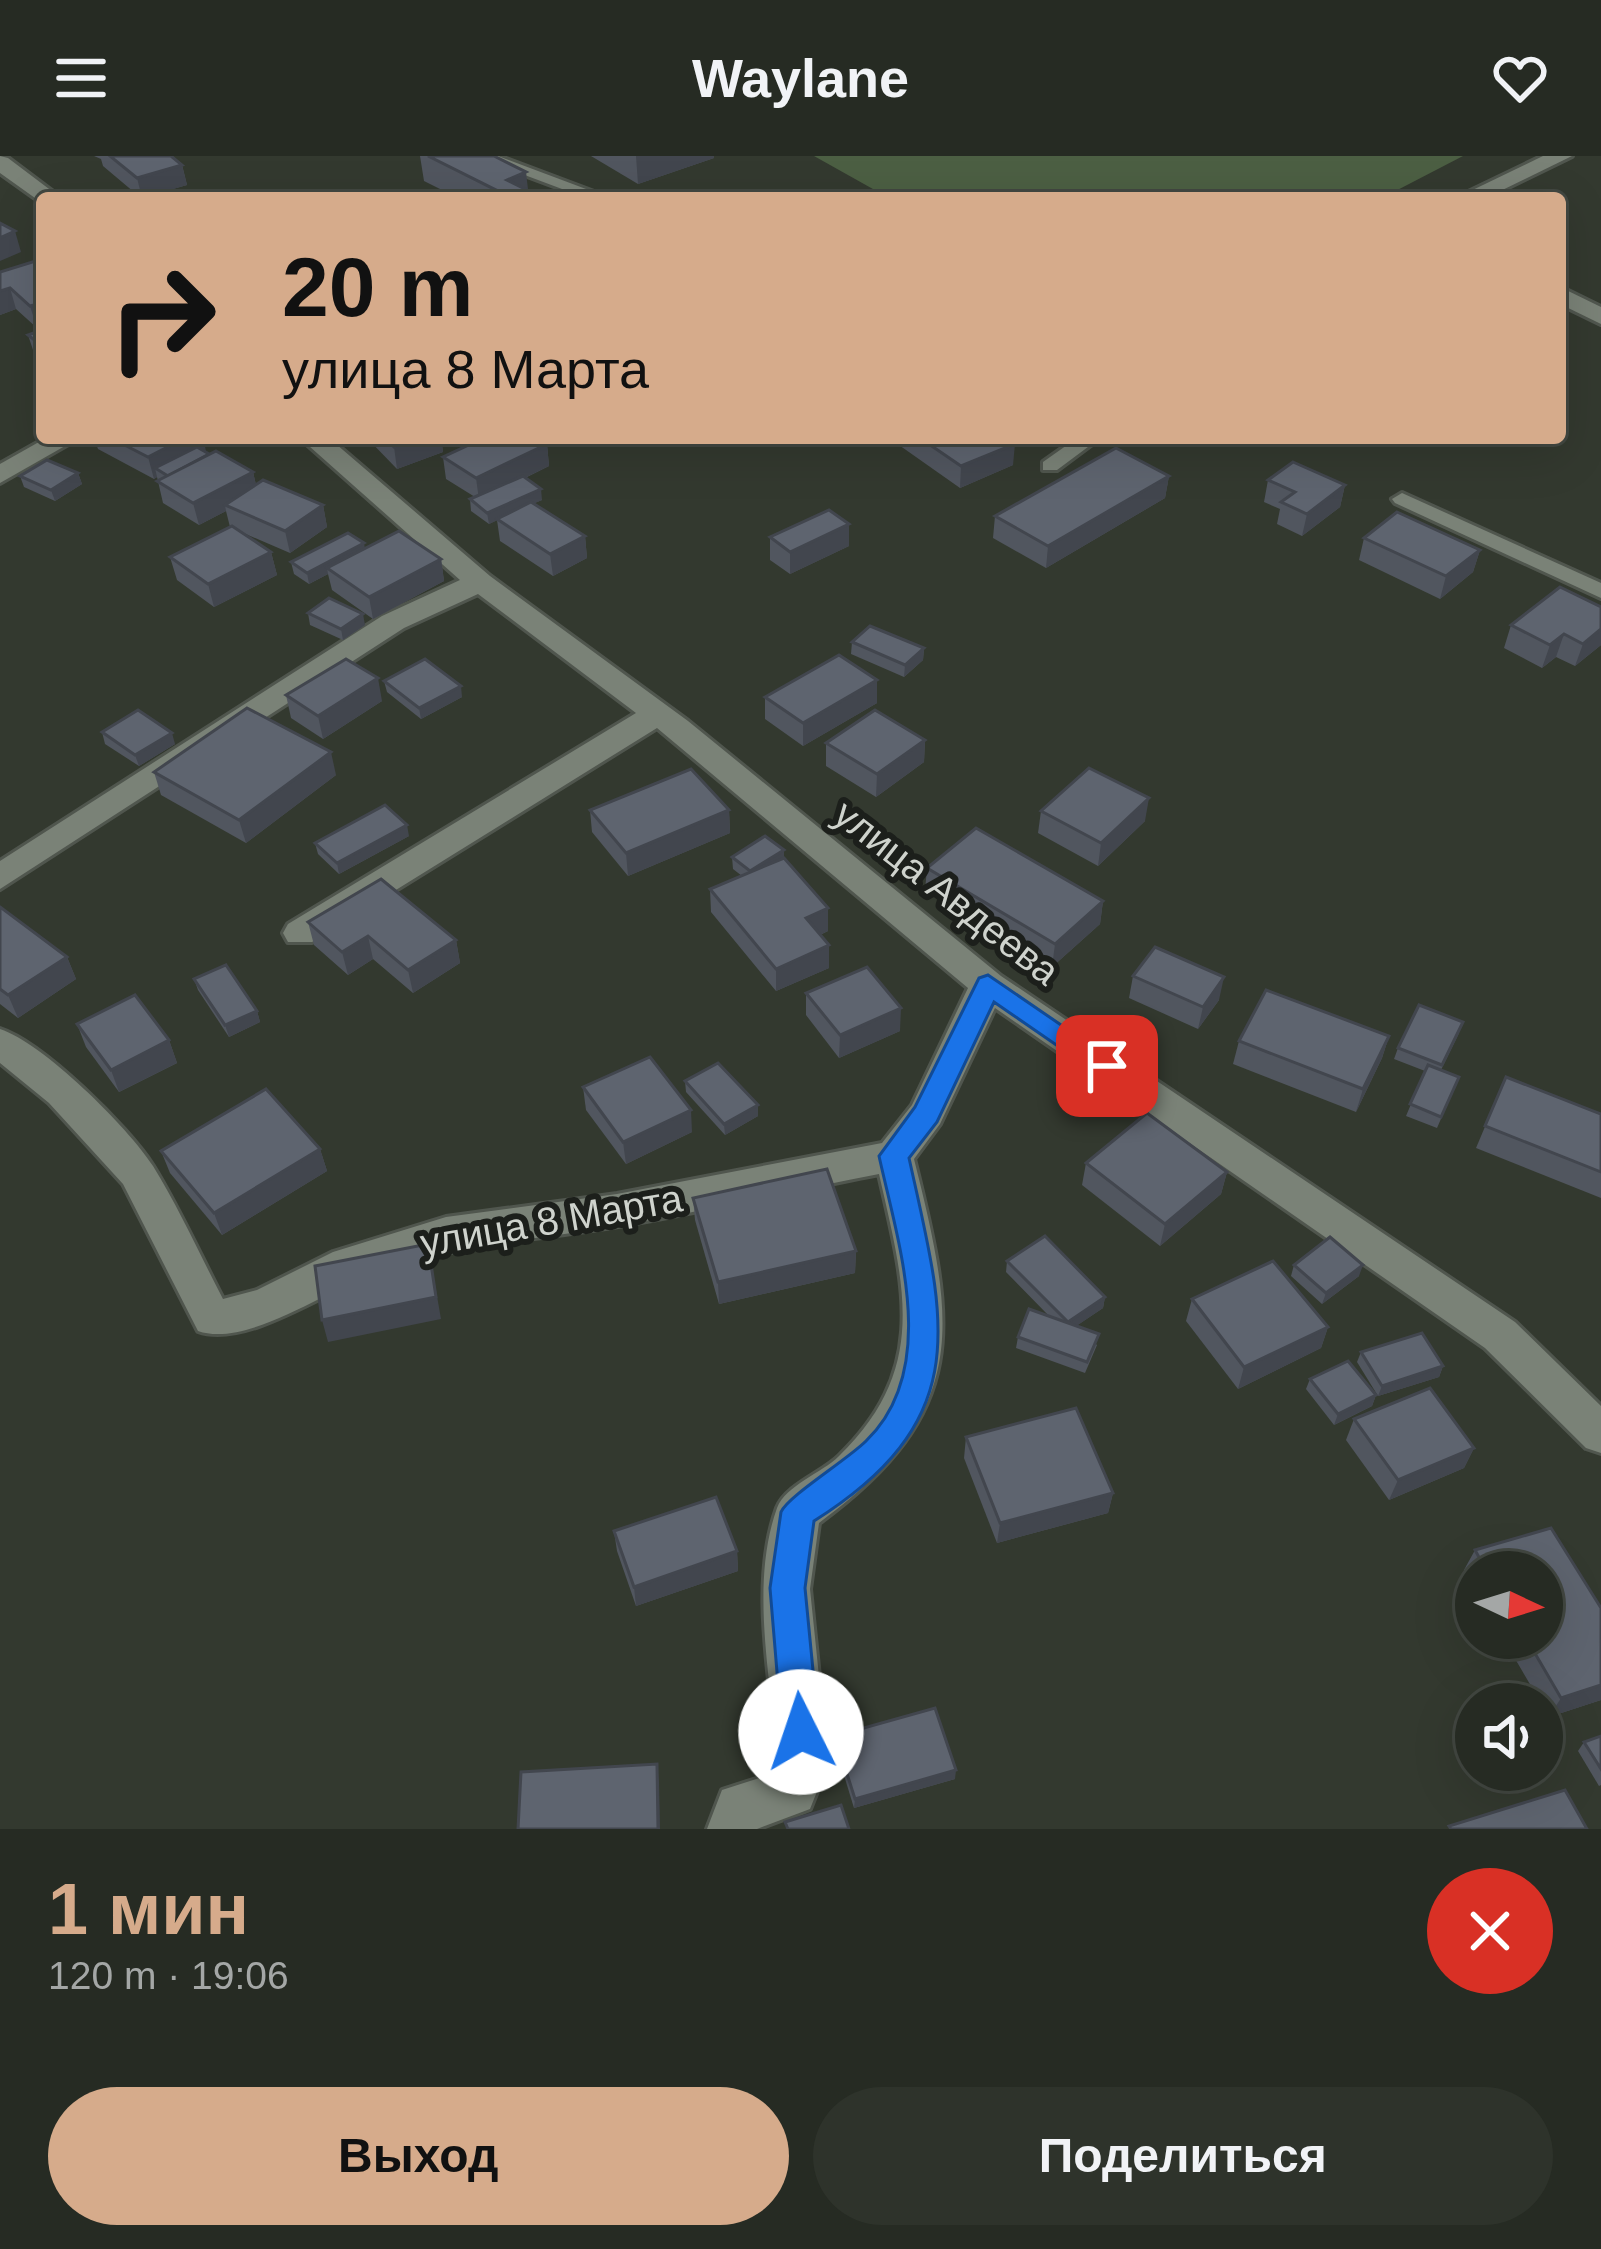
<!DOCTYPE html>
<html lang="ru">
<head>
<meta charset="utf-8">
<style>
	body { margin:0; font-family:Helvetica,sans-serif; background:#2e332b; color:#f1f3f6; height:100vh; display:flex; flex-direction:column; font-size:45px; white-space:nowrap }
	* { box-sizing:border-box; margin:0 }
	p { font-size:39px; color:#a4a7a6 }
	.icon { flex:none; width:66px; height:66px; fill:none; stroke:currentColor; stroke-width:2; stroke-linecap:round; stroke-linejoin:round }
	.map { position:relative; height:1673px; overflow:hidden }
	.drawer { display:flex; flex-direction:column; background:#262b23; flex:1 }
	.drawer>* { flex:none }
	.guide { position:absolute; left:36px; top:36px; width:1530px; height:252px; border-radius:12px; box-shadow:0 12px 48px #0002,0 0 0 3px #424741; background:#d6ab8b; color:#111; overflow:hidden }
	.needle { width:78px; rotate:94deg }
	.fabs { position:absolute; left:1455px; top:1395px; display:grid; gap:24px }
	.fabs a { display:grid; place-items:center; width:108px; height:108px; border-radius:50%; background:#262b23; box-shadow:0 12px 48px #0002,0 0 0 3px #424741; font-size:60px }
	.pin { position:absolute; display:grid; place-items:center; width:102px; height:102px; color:#fff; margin:-51px; border-radius:24px; box-shadow:0 6px 18px #0006 }
	.me { position:absolute; width:132px; margin:-66px; rotate:356deg; stroke-linejoin:round; filter:drop-shadow(0 0 9px #0008) }
	.turn { display:flex; align-items:center; gap:42px; height:252px; padding:0 48px; font-size:54px }
	.turn .icon { width:156px; height:156px; stroke-width:2.5 }
	.turn b { display:block; font-size:84px; line-height:102px }
	.round { display:grid; place-items:center; flex:none; width:126px; height:126px; border-radius:63px; background:#2e332b }
	.headline { display:flex; align-items:center; justify-content:space-between; height:204px; padding:0 48px }
	h1 { font-size:72px; font-weight:700; line-height:90px; color:#d6ab8b }
	.button { display:flex; gap:24px; margin-top:auto; padding:24px 48px }
	.button a { flex:1; height:138px; border-radius:72px; background:#d6ab8b; color:#111; font-size:48px; font-weight:700; line-height:138px; text-align:center }
	.button a+a { background:#2e332b; color:#f1f3f6 }
	header { display:flex; justify-content:space-between; align-items:center; height:156px; padding:0 48px; background:#262b23; font-size:54px; font-weight:700 }
	.map>svg:first-child { display:block }
	.green { fill:#4c5f43 }
	.lines { fill:none; stroke-linecap:round; stroke-linejoin:round }
	.service-casing { stroke:#50564e; stroke-width:6 }
	.minor-casing { stroke:#50564e; stroke-width:6 }
	.service { fill:#7a8277; fill-rule:evenodd }
	.minor { fill:#7a8277; fill-rule:evenodd }
	.wall { fill:#51565f }
	.shaded-wall { fill:#42464e }
	.building { fill:#5e646f; stroke:#42464e; stroke-width:3 }
	.route { fill:#1a73e8; stroke:#114b97; stroke-width:3 }
	.labels { text-anchor:middle; stroke-width:12; stroke-linejoin:round; paint-order:stroke }
	.street-label { font-size:39px; fill:#cfd3cd; stroke:#1c1f1b }
</style>
</head>
<body>
<header><svg class="icon" aria-label="menu" viewBox="0 0 24 24"><path d="M4 6h16M4 12h16M4 18h16"/></svg>Waylane<svg class="icon" aria-label="heart" viewBox="0 0 24 24"><path d="M12 20l-8-8c-3-5 5-10 8-4 3-6 11-1 8 4z"/></svg></header>
<div class="map">
<svg width="1601" height="1673" viewBox="0 0 1601 1673">
	<rect width="100%" height="100%" fill="#33392f"/>
	<!-- green -->
	<polygon class="green" points="814,0 1463,0 1382,42 889,42"/>
	<g class="lines">
		<!-- service casing -->
		<g class="service-casing">
			<g id="service">
				<polygon points="474,0 498,0 610,42 586,42"/>
				<polygon points="1077,282 1100,282 1057,314 1043,314 1043,306"/>
				<polygon points="1402,337 1601,427 1601,442 1395,347 1392,343"/>
			</g>
		</g>
		<!-- minor casing -->
		<g class="minor-casing">
			<g id="minor">
				<polygon points="0,0 8,2 61,42 42,42 42,47 0,17"/>
				<polygon points="1543,0 1572,0 1486,42 1456,42"/>
				<polygon points="1560,131 1601,151 1601,168 1560,148"/>
				<polygon points="46,282 79,282 0,327 0,308"/>
				<path d="M300 282H329L490 420 688 565 1001 820 1515 1166 1601 1250V1297L1586 1292 1485 1192 995 852 940 968 914 1003C956 1171 971 1255 819 1367L810 1433 828 1608 810 1653 757 1673H707L722 1634 775 1617 778 1608C772 1528 749 1430 777 1352 786 1329 822 1317 839 1300 930 1212 904 1129 879 1018 792 1035 706 1055 618 1070 539 1083 462 1088 385 1113 335 1128 249 1193 198 1175L123 1028 49 947 0 907V873C43 887 128 971 153 1010 179 1052 200 1099 223 1143L257 1134 333 1096 446 1061 617 1038 882 987 912 949 968 832 657 572 312 786H288L283 777 288 768 636 557 478 438 404 472 0 733V705L382 460 460 424Z"/>
			</g>
		</g>
		<!-- service -->
		<use href="#service" class="service"/>
		<!-- minor -->
		<use href="#minor" class="minor"/>
	</g>
	<!-- wall -->
	<g class="wall">
		<polygon points="94,0 171,0 182,9 187,29 141,42 103,10 101,3"/>
		<polygon points="420,0 494,0 528,34 543,42 458,42 424,25"/>
		<polygon points="591,0 714,0 714,2 638,28"/>
		<polygon points="42,103 37,172 16,153 0,159 0,116"/>
		<polygon points="42,174 42,206 35,200 28,179"/>
		<polygon points="94,282 203,282 205,296 253,316 256,329 323,349 327,371 290,397 241,376 271,396 277,419 214,451 177,424 170,401 230,371 226,355 199,369 163,347 157,321 154,323 98,293"/>
		<polygon points="367,282 441,282 443,296 397,313"/>
		<polygon points="889,282 1007,282 1013,309 960,332"/>
		<polygon points="547,288 549,310 525,322 542,344 534,347 585,380 587,402 553,420 500,385 497,364 489,368 471,355 470,343 475,341 446,323 443,301"/>
		<polygon points="78,317 82,328 55,345 24,331 20,320"/>
		<polygon points="1169,320 1165,342 1046,412 993,382 995,360"/>
		<polygon points="1268,324 1345,329 1340,351 1302,380 1277,368 1280,353 1264,346"/>
		<polygon points="849,368 849,390 790,418 770,404 770,381"/>
		<polygon points="1364,382 1480,394 1473,416 1440,443 1359,404"/>
		<polygon points="365,393 441,403 444,425 373,463 332,434 328,418 309,428 294,418 291,406"/>
		<polygon points="1601,451 1601,489 1575,510 1556,501 1542,512 1504,492 1511,469"/>
		<polygon points="308,457 365,469 343,484 310,469"/>
		<polygon points="852,486 924,492 923,504 904,521 851,498"/>
		<polygon points="384,525 462,541 421,563 387,536"/>
		<polygon points="286,539 382,545 323,583 291,562"/>
		<polygon points="765,541 877,547 803,590 765,563"/>
		<polygon points="102,576 175,588 139,610 105,588"/>
		<polygon points="925,584 924,606 876,641 826,610 826,587"/>
		<polygon points="154,616 336,619 246,687 161,639"/>
		<polygon points="590,654 729,654 730,677 628,720 592,676"/>
		<polygon points="1041,655 1145,665 1098,710 1038,677"/>
		<polygon points="409,680 339,718 318,698 315,687"/>
		<polygon points="732,701 784,703 828,752 828,775 820,779 829,812 776,835 711,756 710,733 742,720 733,713"/>
		<polygon points="927,712 1103,745 1100,768 1052,811 925,735"/>
		<polygon points="0,751 67,801 76,823 18,862 0,848"/>
		<polygon points="308,766 456,784 460,807 413,837 373,803 348,819 314,789"/>
		<polygon points="1133,820 1219,844 1198,873 1129,842"/>
		<polygon points="194,823 257,855 260,866 229,881 198,834"/>
		<polygon points="806,837 900,875 839,902 806,859"/>
		<polygon points="77,868 169,884 177,907 119,936 86,891"/>
		<polygon points="1459,877 1441,914 1459,921 1437,972 1406,960 1425,915 1394,903 1398,892"/>
		<polygon points="1389,880 1382,902 1356,956 1233,908 1239,885"/>
		<polygon points="1506,921 1601,958 1601,1042 1476,992"/>
		<polygon points="685,925 758,949 758,960 725,979 686,936"/>
		<polygon points="583,931 692,976 626,1008 586,954"/>
		<polygon points="320,993 327,1015 222,1079 170,1017 161,995"/>
		<polygon points="1086,1007 1227,1016 1221,1038 1160,1090 1082,1029"/>
		<polygon points="693,1042 856,1095 855,1117 719,1148 695,1064"/>
		<polygon points="1007,1105 1105,1141 1103,1152 1076,1170 1097,1189 1085,1217 1016,1192 1018,1181 1049,1160 1006,1116"/>
		<polygon points="1294,1109 1359,1120 1322,1148 1291,1120"/>
		<polygon points="1192,1143 1328,1171 1321,1192 1238,1233 1186,1165"/>
		<polygon points="1361,1196 1443,1210 1439,1221 1378,1240 1357,1206"/>
		<polygon points="1310,1223 1376,1239 1372,1250 1334,1269 1306,1233"/>
		<polygon points="1354,1263 1474,1292 1464,1312 1389,1344 1346,1284"/>
		<polygon points="966,1281 1113,1337 1108,1357 997,1387 964,1302"/>
		<polygon points="1551,1372 1601,1452 1601,1544 1549,1561 1503,1482 1542,1482 1542,1416 1476,1416 1476,1435 1464,1414 1475,1394"/>
		<polygon points="614,1375 737,1395 738,1415 636,1450 617,1395"/>
		<polygon points="835,1580 955,1623 854,1652 835,1590"/>
		<polygon points="1601,1580 1601,1629 1599,1630 1578,1595 1584,1586"/>
	</g>
	<!-- shaded-wall -->
	<g class="shaded-wall">
		<polygon points="636,0 714,0 714,2 638,28"/>
		<polygon points="182,9 187,29 142,42 137,22"/>
		<polygon points="526,16 529,42 507,24"/>
		<polygon points="15,75 21,96 0,105 0,82"/>
		<polygon points="10,132 16,153 0,159 0,135"/>
		<polygon points="42,147 42,170 37,172 30,150"/>
		<polygon points="185,282 203,282 206,295 164,318 155,312 157,321 154,323 148,301"/>
		<polygon points="419,282 441,282 443,296 397,313 394,291"/>
		<polygon points="547,288 549,310 479,344 476,322"/>
		<polygon points="1015,288 1013,309 960,332 961,310"/>
		<polygon points="253,316 258,338 225,349 226,355 199,369 193,347"/>
		<polygon points="78,317 82,328 55,345 51,334"/>
		<polygon points="1169,320 1165,342 1046,412 1048,390"/>
		<polygon points="1345,329 1340,351 1302,380 1307,358"/>
		<polygon points="541,333 542,344 489,368 487,357"/>
		<polygon points="323,349 327,371 290,397 285,375"/>
		<polygon points="849,368 849,390 790,418 790,396"/>
		<polygon points="585,380 587,402 553,420 550,398"/>
		<polygon points="364,387 366,398 327,412 328,418 309,428 307,417"/>
		<polygon points="1480,394 1473,416 1440,443 1446,420"/>
		<polygon points="271,396 277,419 214,451 208,428"/>
		<polygon points="441,403 444,425 373,463 369,441"/>
		<polygon points="363,458 365,469 343,484 341,473"/>
		<polygon points="1601,473 1601,489 1575,510 1583,488"/>
		<polygon points="1564,478 1556,501 1542,512 1550,489"/>
		<polygon points="924,492 923,504 904,521 905,509"/>
		<polygon points="378,522 382,545 323,583 318,560"/>
		<polygon points="877,524 877,547 803,590 803,567"/>
		<polygon points="461,530 462,541 421,563 419,552"/>
		<polygon points="172,577 175,588 139,610 135,599"/>
		<polygon points="925,584 924,606 876,641 877,618"/>
		<polygon points="331,596 336,619 246,687 239,664"/>
		<polygon points="1149,642 1145,665 1098,710 1101,687"/>
		<polygon points="729,654 730,677 628,720 626,697"/>
		<polygon points="407,669 409,680 339,718 337,707"/>
		<polygon points="784,694 784,706 750,715"/>
		<polygon points="1103,745 1100,768 1052,811 1055,788"/>
		<polygon points="828,752 828,775 806,785 806,762"/>
		<polygon points="368,780 373,803 348,819 342,796"/>
		<polygon points="456,784 460,807 413,837 408,814"/>
		<polygon points="829,789 829,812 776,835 776,813"/>
		<polygon points="67,801 76,823 18,862 8,839"/>
		<polygon points="1224,821 1219,844 1198,873 1203,851"/>
		<polygon points="901,852 900,875 839,902 840,879"/>
		<polygon points="257,855 260,866 229,881 225,869"/>
		<polygon points="1389,880 1382,902 1356,956 1363,933"/>
		<polygon points="169,884 177,907 119,936 111,914"/>
		<polygon points="758,949 758,960 725,979 724,968"/>
		<polygon points="691,954 692,976 626,1008 623,986"/>
		<polygon points="320,993 327,1015 222,1079 214,1057"/>
		<polygon points="1227,1016 1221,1038 1160,1090 1165,1068"/>
		<polygon points="428,1088 441,1163 328,1186 322,1164"/>
		<polygon points="856,1095 855,1117 719,1148 718,1126"/>
		<polygon points="1363,1109 1359,1120 1322,1148 1326,1137"/>
		<polygon points="1105,1141 1103,1152 1066,1177 1068,1166"/>
		<polygon points="1328,1171 1321,1192 1238,1233 1244,1211"/>
		<polygon points="1443,1210 1439,1221 1378,1240 1382,1230"/>
		<polygon points="1376,1239 1372,1250 1334,1269 1338,1258"/>
		<polygon points="1474,1292 1464,1312 1389,1344 1398,1324"/>
		<polygon points="1113,1337 1108,1357 997,1387 1000,1367"/>
		<polygon points="737,1395 738,1415 636,1450 634,1431"/>
		<polygon points="1601,1529 1601,1544 1549,1561 1561,1542"/>
		<polygon points="657,1608 659,1626 660,1673 658,1673"/>
		<polygon points="956,1614 955,1623 854,1652 855,1643"/>
	</g>
	<!-- building -->
	<g class="building">
		<polygon points="110,0 171,0 182,9 137,22"/>
		<polygon points="428,0 494,0 526,16 507,24 543,42 512,42"/>
		<polygon points="166,37 175,42 151,42"/>
		<polygon points="0,67 15,75 0,82"/>
		<polygon points="42,103 42,147 30,150 10,132 0,135 0,116"/>
		<polygon points="42,174 42,190 28,179"/>
		<polygon points="111,282 185,282 148,301"/>
		<polygon points="385,282 419,282 394,291"/>
		<polygon points="484,282 537,282 547,288 476,322 443,301"/>
		<polygon points="920,282 1007,282 1015,288 961,310"/>
		<polygon points="197,291 209,298 168,320 155,312"/>
		<polygon points="1116,292 1169,320 1048,390 995,360"/>
		<polygon points="216,295 253,316 193,347 157,325"/>
		<polygon points="47,304 78,317 51,334 20,320"/>
		<polygon points="1293,306 1345,329 1307,358 1281,346 1295,336 1268,324"/>
		<polygon points="523,320 541,333 487,357 470,343"/>
		<polygon points="263,324 323,349 285,375 225,349"/>
		<polygon points="531,346 585,380 550,398 497,363"/>
		<polygon points="829,354 849,368 790,396 770,381"/>
		<polygon points="1397,356 1480,394 1446,420 1364,382"/>
		<polygon points="232,370 271,396 208,428 170,401"/>
		<polygon points="399,375 441,403 369,441 327,412"/>
		<polygon points="348,377 364,387 307,417 291,406"/>
		<polygon points="1560,431 1601,451 1601,473 1583,488 1564,478 1550,489 1511,469"/>
		<polygon points="329,442 363,458 341,473 308,457"/>
		<polygon points="870,470 924,492 905,509 852,486"/>
		<polygon points="839,499 877,524 803,567 765,541"/>
		<polygon points="346,503 378,522 318,560 286,539"/>
		<polygon points="425,503 461,530 419,552 384,525"/>
		<polygon points="247,552 331,596 239,664 154,616"/>
		<polygon points="138,554 172,577 135,599 102,576"/>
		<polygon points="875,554 925,584 877,618 826,587"/>
		<polygon points="1089,612 1149,642 1101,687 1041,655"/>
		<polygon points="691,613 729,654 626,697 590,654"/>
		<polygon points="385,649 407,669 337,707 315,687"/>
		<polygon points="976,672 1103,745 1055,788 927,712"/>
		<polygon points="765,680 784,694 750,715 732,701"/>
		<polygon points="784,702 828,752 806,762 829,789 776,813 710,733"/>
		<polygon points="381,723 456,784 408,814 368,780 342,796 308,766"/>
		<polygon points="0,751 67,801 8,839 0,833"/>
		<polygon points="1155,791 1224,821 1203,851 1133,820"/>
		<polygon points="226,809 257,855 225,869 194,823"/>
		<polygon points="867,811 901,852 840,879 806,837"/>
		<polygon points="1266,834 1389,880 1363,933 1239,885"/>
		<polygon points="135,839 169,884 111,914 77,868"/>
		<polygon points="1419,849 1463,866 1442,909 1398,892"/>
		<polygon points="650,901 691,954 623,986 583,931"/>
		<polygon points="718,907 758,949 724,968 685,925"/>
		<polygon points="1428,909 1459,921 1441,961 1410,948"/>
		<polygon points="1506,921 1601,958 1601,1016 1485,970"/>
		<polygon points="266,933 320,993 214,1057 161,995"/>
		<polygon points="1147,957 1227,1016 1165,1068 1086,1007"/>
		<polygon points="827,1013 856,1095 718,1126 693,1042"/>
		<polygon points="1045,1080 1105,1141 1068,1166 1007,1105"/>
		<polygon points="1330,1081 1363,1109 1326,1137 1294,1109"/>
		<polygon points="428,1088 436,1141 322,1164 315,1110"/>
		<polygon points="1273,1105 1328,1171 1244,1211 1192,1143"/>
		<polygon points="1029,1153 1099,1178 1087,1206 1018,1181"/>
		<polygon points="1422,1177 1443,1210 1382,1230 1361,1196"/>
		<polygon points="1348,1205 1376,1239 1338,1258 1310,1223"/>
		<polygon points="1430,1232 1474,1292 1398,1324 1354,1263"/>
		<polygon points="1076,1252 1113,1337 1000,1367 966,1281"/>
		<polygon points="716,1341 737,1395 634,1431 614,1375"/>
		<polygon points="1551,1372 1601,1452 1601,1529 1561,1542 1526,1482 1542,1482 1542,1416 1487,1416 1475,1394"/>
		<polygon points="935,1552 956,1614 855,1643 835,1580"/>
		<polygon points="1601,1580 1601,1613 1584,1586"/>
		<polygon points="657,1608 658,1673 518,1673 521,1616"/>
		<polygon points="1565,1634 1587,1673 1451,1673 1449,1670"/>
		<polygon points="841,1649 849,1673 788,1673 785,1666"/>
	</g>
	<!-- route -->
	<path class="route" d="M988 819 1121 910 1117 917H1097L994 846 937 966 909 1002C945 1165 977 1262 814 1365L805 1432 819 1576 814 1589 801 1594 788 1589 782 1576 770 1432 781 1356C788 1340 847 1304 866 1285 941 1213 898 1087 879 1000L915 951 979 822Z"/>
	<g class="labels">
		<!-- street labels -->
		<g class="street-label">
			<text transform="translate(947 736) rotate(38)" y="14">улица Авдеева</text>
			<text transform="translate(551 1064) rotate(-10)" y="14">улица 8 Марта</text>
		</g>
	</g>
</svg>
<div class="fabs">
<a><svg class="needle" viewBox="-14 -14 28 28"><path d="M0-13l5 13h-10z" fill="#e53935"/><path d="M0 13l5-13h-10z" fill="#a4a7a6"/></svg></a>
<a><svg class="icon" aria-label="sound" viewBox="0 0 24 24"><path d="M4 9h4l5-4v14l-5-4H4zM17 9q2 3 0 6"/></svg></a>
</div>
<div class="pin" style="left:1107px;top:910px;background:#d93025"><svg class="icon" aria-label="arrive" viewBox="0 0 24 24"><path d="M6 21V4h12l-3 4 3 4H6"/></svg></div>
<svg class="me" style="left:801px;top:1576px" viewBox="-20 -20 40 40"><circle r="19" fill="#fff"/><path d="M0-13L10 11 0 6-10 11z" fill="#1a73e8"/></svg>
<div class="guide">
<div class="turn"><svg class="icon" aria-label="right" viewBox="0 0 24 24"><path d="M7 20v-9h11M14 6l5 5-5 5"/></svg><div><b>20 m</b>улица 8 Марта</div></div>
</div>
</div>
<section class="drawer">
<div class="headline"><div><h1>1 мин</h1><p>120 m · 19:06</p></div><a class="round" style="background:#d93025;color:#fff"><svg class="icon" aria-label="close" viewBox="0 0 24 24"><path d="M6 6l12 12M18 6L6 18"/></svg></a></div>
<div class="button"><a>Выход</a><a>Поделиться</a></div>
</section>
</body>
</html>
